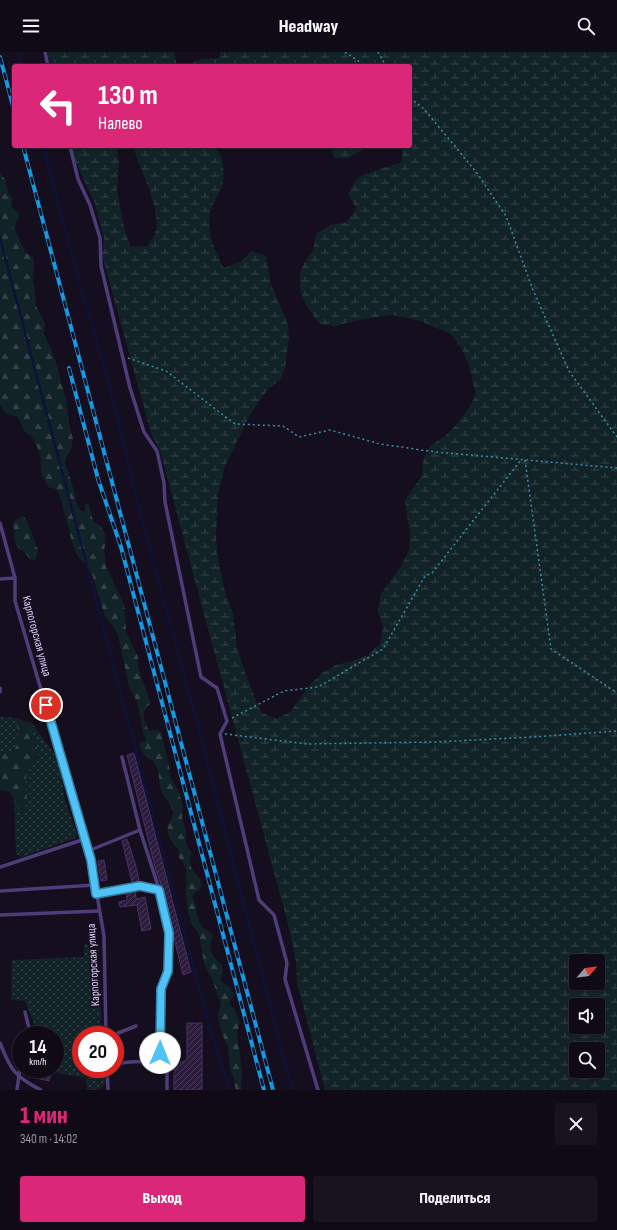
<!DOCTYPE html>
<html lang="ru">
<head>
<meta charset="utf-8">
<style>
	body { margin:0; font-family:"Sofia Sans Condensed",sans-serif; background:#19131f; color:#f1f3f6; height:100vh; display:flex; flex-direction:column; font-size:15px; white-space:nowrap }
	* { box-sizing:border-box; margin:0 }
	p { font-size:13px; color:#9c9aa1 }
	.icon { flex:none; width:22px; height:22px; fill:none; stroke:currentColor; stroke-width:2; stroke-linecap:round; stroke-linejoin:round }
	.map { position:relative; height:1038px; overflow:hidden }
	.panel { display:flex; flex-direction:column; background:#100a16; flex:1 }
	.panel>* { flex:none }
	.top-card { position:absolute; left:12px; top:12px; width:400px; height:84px; border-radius:4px; box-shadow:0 1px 3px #0004,0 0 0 1px #302b35; background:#db2777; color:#fff; overflow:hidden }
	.needle { width:26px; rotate:62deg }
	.tools { position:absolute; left:569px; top:902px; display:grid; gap:8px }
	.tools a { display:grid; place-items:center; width:36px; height:36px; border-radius:4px; background:#100a16; box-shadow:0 1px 3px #0004,0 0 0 1px #302b35; font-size:20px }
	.speed { position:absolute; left:12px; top:974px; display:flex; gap:8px; font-size:20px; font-weight:700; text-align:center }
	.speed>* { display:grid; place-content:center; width:52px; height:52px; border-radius:50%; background:#100a16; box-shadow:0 1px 3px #0004,0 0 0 1px #302b35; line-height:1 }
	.speed small { font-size:10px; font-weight:400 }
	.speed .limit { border:6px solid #d22; background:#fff; color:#111 }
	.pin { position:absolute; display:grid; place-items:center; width:34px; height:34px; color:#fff; margin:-17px; border:2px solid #fff; border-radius:50%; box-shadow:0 1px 4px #0007 }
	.me { position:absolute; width:44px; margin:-22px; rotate:1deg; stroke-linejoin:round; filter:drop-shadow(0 0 3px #0008) }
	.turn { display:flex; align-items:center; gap:14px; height:84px; padding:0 20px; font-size:18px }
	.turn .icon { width:52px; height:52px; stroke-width:2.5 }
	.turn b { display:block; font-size:28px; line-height:34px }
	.round { display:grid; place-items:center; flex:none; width:42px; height:42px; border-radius:4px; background:#19131f }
	.head { display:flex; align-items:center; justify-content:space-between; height:68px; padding:0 20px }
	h1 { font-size:24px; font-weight:800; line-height:30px; color:#db2777 }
	.action { display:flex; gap:8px; margin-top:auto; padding:8px 20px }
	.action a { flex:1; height:46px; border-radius:4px; background:#db2777; color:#fff; font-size:16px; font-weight:800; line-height:46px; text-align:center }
	.action a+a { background:#19131f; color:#f1f3f6 }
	header { display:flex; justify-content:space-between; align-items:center; height:52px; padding:0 20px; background:#100a16; font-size:18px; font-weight:800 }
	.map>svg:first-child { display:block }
	.grass { fill:url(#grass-dots) }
	.forest { fill:url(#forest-firs) }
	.wetland { fill:url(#wetland-marsh); fill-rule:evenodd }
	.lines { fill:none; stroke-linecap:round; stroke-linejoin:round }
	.stream { stroke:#0d1238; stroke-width:2.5 }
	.building { fill:url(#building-hatch); stroke:#493067 }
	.path { stroke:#3791a6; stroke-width:1.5; stroke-dasharray:2 3; stroke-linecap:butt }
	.lane { stroke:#4e3d79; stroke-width:3.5 }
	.rail-casing { stroke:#139ae3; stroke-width:4 }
	.rail { stroke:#150e1e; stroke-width:2.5; stroke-dasharray:8; stroke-linecap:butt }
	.route-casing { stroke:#337fa1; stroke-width:10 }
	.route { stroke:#4fc3f7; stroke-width:7 }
	.labels { text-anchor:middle; stroke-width:3.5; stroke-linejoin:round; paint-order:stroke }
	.street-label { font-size:12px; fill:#dfcffb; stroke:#150e1e }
</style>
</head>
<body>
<header><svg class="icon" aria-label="menu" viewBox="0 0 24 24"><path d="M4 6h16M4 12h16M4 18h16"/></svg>Headway<svg class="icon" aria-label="search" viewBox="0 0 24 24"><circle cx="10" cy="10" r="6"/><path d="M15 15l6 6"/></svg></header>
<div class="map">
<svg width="617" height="1038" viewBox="0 0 617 1038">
	<defs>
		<pattern id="grass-dots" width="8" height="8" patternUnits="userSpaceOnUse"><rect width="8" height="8" fill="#122327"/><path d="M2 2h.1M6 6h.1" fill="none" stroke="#344247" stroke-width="1.8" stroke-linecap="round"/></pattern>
		<pattern id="forest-firs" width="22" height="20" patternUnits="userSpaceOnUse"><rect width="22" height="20" fill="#122327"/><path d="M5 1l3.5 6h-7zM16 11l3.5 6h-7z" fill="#344247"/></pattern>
		<pattern id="wetland-marsh" width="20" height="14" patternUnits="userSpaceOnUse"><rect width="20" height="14" fill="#122327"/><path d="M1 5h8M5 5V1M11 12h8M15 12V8" fill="none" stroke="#344247"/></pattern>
		<pattern id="building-hatch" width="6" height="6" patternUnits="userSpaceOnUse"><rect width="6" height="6" fill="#2b1c3d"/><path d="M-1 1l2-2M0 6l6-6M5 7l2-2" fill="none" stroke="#493c5a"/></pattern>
	</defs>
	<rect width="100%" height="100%" fill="#150e1e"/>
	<!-- grass -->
	<g class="grass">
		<path d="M0 665 14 666C19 677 21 689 13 700L5 699 0 701Z"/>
		<polygon points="32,671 59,709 65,749 78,784 75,786 22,805 16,802 14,746 17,752 17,757 25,753 27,745 25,730 28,717 30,714 38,704 38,697 33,686 29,674"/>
		<path d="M84 892H98L102 983H81V1017H105C106 1036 106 1038 87 1038L86 1026 37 1017H55V983H49V978L35 974 25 949 11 948 12 908 84 905Z"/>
	</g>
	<!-- forest -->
	<g class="forest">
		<path d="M0 121 5 127 9 144 13 146 11 151 12 156 19 161V167L16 170 14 176 26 201 33 205 34 210 33 228 36 247 35 252 44 269 45 273 44 282 54 304 66 347 69 372 73 387 71 397 66 406 65 410 74 439 76 450 80 458 85 460V452L89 451 92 465 94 470 101 474 105 483V494L104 498 106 515 124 552 126 579 138 605V616L151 652 146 655C142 666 144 668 149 679L157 678 161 680 169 713 170 724 178 738 183 754 182 765 186 779V793L192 801C185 821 200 819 202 834L192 844 196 854 197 865 201 873 204 877 212 881 213 885C205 900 215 904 222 914L223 919 220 929 229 935 234 942 229 951 235 958 240 971 237 980 242 1021 241 1031 242 1038H236L234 1031 235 1028 230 1018 228 994 222 982 218 964 221 952 212 927 204 911 199 882 191 870 188 860 186 841V818L183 810 179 806V799C173 790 164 783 169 771 171 768 173 763 173 759 172 752 165 747 162 740 157 728 162 718 152 708 144 706 141 698 139 691L146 688 143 680 141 668 137 650 129 634 118 583 113 574 105 565 92 522 84 510 78 505 72 490 60 444 56 437 48 435 41 420V407L39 399 32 385 24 379 18 365 5 361 0 352Z"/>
		<polygon points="22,464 25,466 27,470 38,498 36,507 32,509 23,499 19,497 15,490 13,472 15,468"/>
		<path d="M14 666 32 671 29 674 33 686 39 701 28 717 25 730 27 745 25 757 23 760 19 761 17 752 10 740 0 738V701L5 699 13 700C21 689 19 677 14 666Z"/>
	</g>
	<!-- wetland -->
	<g class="wetland">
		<polygon points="47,0 174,0 177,14 51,14"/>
		<path d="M221 0H617V1038H325L297 931 296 909 288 872 160 399 151 381 102 203 104 187 95 152 75 108 72 94H116L119 109 117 138 125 180 131 195 147 194C150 190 155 183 156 178 160 153 140 118 133 94H214C217 98 221 103 222 107 224 115 224 128 222 135 218 144 211 153 210 163 207 183 215 200 224 216L240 210 252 199 266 204 271 232 288 273 289 287 285 316 280 328 268 337 251 361 225 414 218 442 216 483 217 501 224 536 233 562 237 596 246 623 256 649 262 661 276 667 290 660 310 633 322 621 336 613 353 609 368 603 380 592 383 575 378 559 381 542 401 514 409 499 410 481 407 465 405 449 414 435 422 424 423 408 431 393 445 384 457 372 468 357 476 343 468 310 461 296 451 282 423 270 408 266 392 263 363 267 334 274 320 272C305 254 294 236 303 213 305 208 309 204 312 200 315 195 315 188 316 182L330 173 347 170 356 156 348 142C351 138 353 132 356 128 361 121 392 114 402 110V94H410V14H190L188 12 203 7 219 6ZM576 909H598V931H576ZM576 953H598V975H576ZM576 997H598V1019H576Z"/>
		<polygon points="331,94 369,94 348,106 334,106"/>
	</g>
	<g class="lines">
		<!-- stream -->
		<g class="stream">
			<polyline points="18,0 22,14"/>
			<polyline points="43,94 78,226 106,320 140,460 199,678 282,1000 293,1038"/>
			<polyline points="0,186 207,966 230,1038"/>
		</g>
	</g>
	<!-- building -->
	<g class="building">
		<polygon points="134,701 191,920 183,923 162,836 155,815 127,703"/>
		<polygon points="127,787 135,811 139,828 138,831 134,832 133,830 132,830 122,789"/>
		<polygon points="104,808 107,828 101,829 98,809"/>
		<polygon points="135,838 136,847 145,845 151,877 142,879 137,853 120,855 119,850 127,848 126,840"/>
		<polygon points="187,971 202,971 202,1038 174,1038 174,1020 175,1015 179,1011 187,1008"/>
		<polygon points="38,1018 51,1021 49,1029 36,1026"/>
	</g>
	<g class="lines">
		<!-- path -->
		<g class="path">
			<polyline points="345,0 366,14"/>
			<polyline points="378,0 386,14"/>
			<polyline points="410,46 424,57 477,121 506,164 533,238 569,319 617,385"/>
			<polyline points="128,306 166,319 235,372 283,374 299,385 330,378 380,392 436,400 617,416"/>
			<polyline points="525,408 551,597 617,641"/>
			<polyline points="232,666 284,639 318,635 383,597 425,524 432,521 521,408"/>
			<polyline points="225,682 307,692 435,690 533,685 617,679"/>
		</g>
		<!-- lane -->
		<g class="lane">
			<polyline points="45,0 48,14"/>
			<polyline points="70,94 78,127 90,153 100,186 101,214 130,336 144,380 157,399 164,431 165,450 201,625 217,636 227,669 220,682 259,848 274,863 287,911 285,927 318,1038"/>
			<polyline points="0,471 15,526 15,549 91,808 104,884 106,983"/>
			<polyline points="0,527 15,526"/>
			<polyline points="0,636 0,640"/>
			<polyline points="122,705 140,778 159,837 169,881 168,919 161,937 160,1010 167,1019 167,1038"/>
			<polyline points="88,799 140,778"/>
			<polyline points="0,815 85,787"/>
			<polyline points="0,839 95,833"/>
			<polyline points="96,842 140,834 159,837"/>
			<polyline points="0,863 99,859"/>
			<polyline points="25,960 30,980 29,983"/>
			<polyline points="113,983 136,974"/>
			<path d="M0 991C10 1017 15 1025 41 1038"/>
			<path d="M115 1012C133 1009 152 1008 169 1013"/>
			<polyline points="107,1017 108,1038"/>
			<polyline points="17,1038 21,1008"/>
		</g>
		<!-- rail casing -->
		<g class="rail-casing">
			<g id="rail">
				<polyline points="0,5 14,58"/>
				<polyline points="23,94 273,1038"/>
				<polyline points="69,316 98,427 121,495 264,1038"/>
			</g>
		</g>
		<!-- rail -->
		<use href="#rail" class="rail"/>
	</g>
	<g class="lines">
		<!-- route casing -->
		<g class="route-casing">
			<polyline id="route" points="46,653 91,808 96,842 140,834 159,838 169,881 168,919 161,937 160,1001"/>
		</g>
		<!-- route -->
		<use href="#route" class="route"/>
	</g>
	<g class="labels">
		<!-- street labels -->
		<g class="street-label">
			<text transform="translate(37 584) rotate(75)" y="4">Карпогорская улица</text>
			<text transform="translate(93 913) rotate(-93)" y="4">Карпогорская улица</text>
		</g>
	</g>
</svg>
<div class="tools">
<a><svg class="needle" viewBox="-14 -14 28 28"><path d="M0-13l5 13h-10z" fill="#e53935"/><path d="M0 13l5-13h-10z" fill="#9c9aa1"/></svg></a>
<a><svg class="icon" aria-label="sound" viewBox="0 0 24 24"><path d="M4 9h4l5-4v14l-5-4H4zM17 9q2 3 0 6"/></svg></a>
<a><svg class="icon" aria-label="search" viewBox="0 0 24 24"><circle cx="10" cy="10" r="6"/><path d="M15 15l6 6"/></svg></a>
</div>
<div class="speed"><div>14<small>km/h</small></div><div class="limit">20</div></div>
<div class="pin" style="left:46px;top:653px;background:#d93025"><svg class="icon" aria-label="arrive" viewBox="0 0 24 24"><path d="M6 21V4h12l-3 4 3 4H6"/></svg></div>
<svg class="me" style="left:160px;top:1001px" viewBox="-20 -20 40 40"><circle r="19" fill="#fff"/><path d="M0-13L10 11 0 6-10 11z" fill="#4fc3f7"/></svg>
<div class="top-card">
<div class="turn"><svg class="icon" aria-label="left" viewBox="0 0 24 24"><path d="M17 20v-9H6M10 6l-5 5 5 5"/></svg><div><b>130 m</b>Налево</div></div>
</div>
</div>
<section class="panel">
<div class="head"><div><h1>1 мин</h1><p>340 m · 14:02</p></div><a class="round"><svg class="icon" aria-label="close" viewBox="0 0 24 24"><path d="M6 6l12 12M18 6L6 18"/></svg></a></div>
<div class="action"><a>Выход</a><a>Поделиться</a></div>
</section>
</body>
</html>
